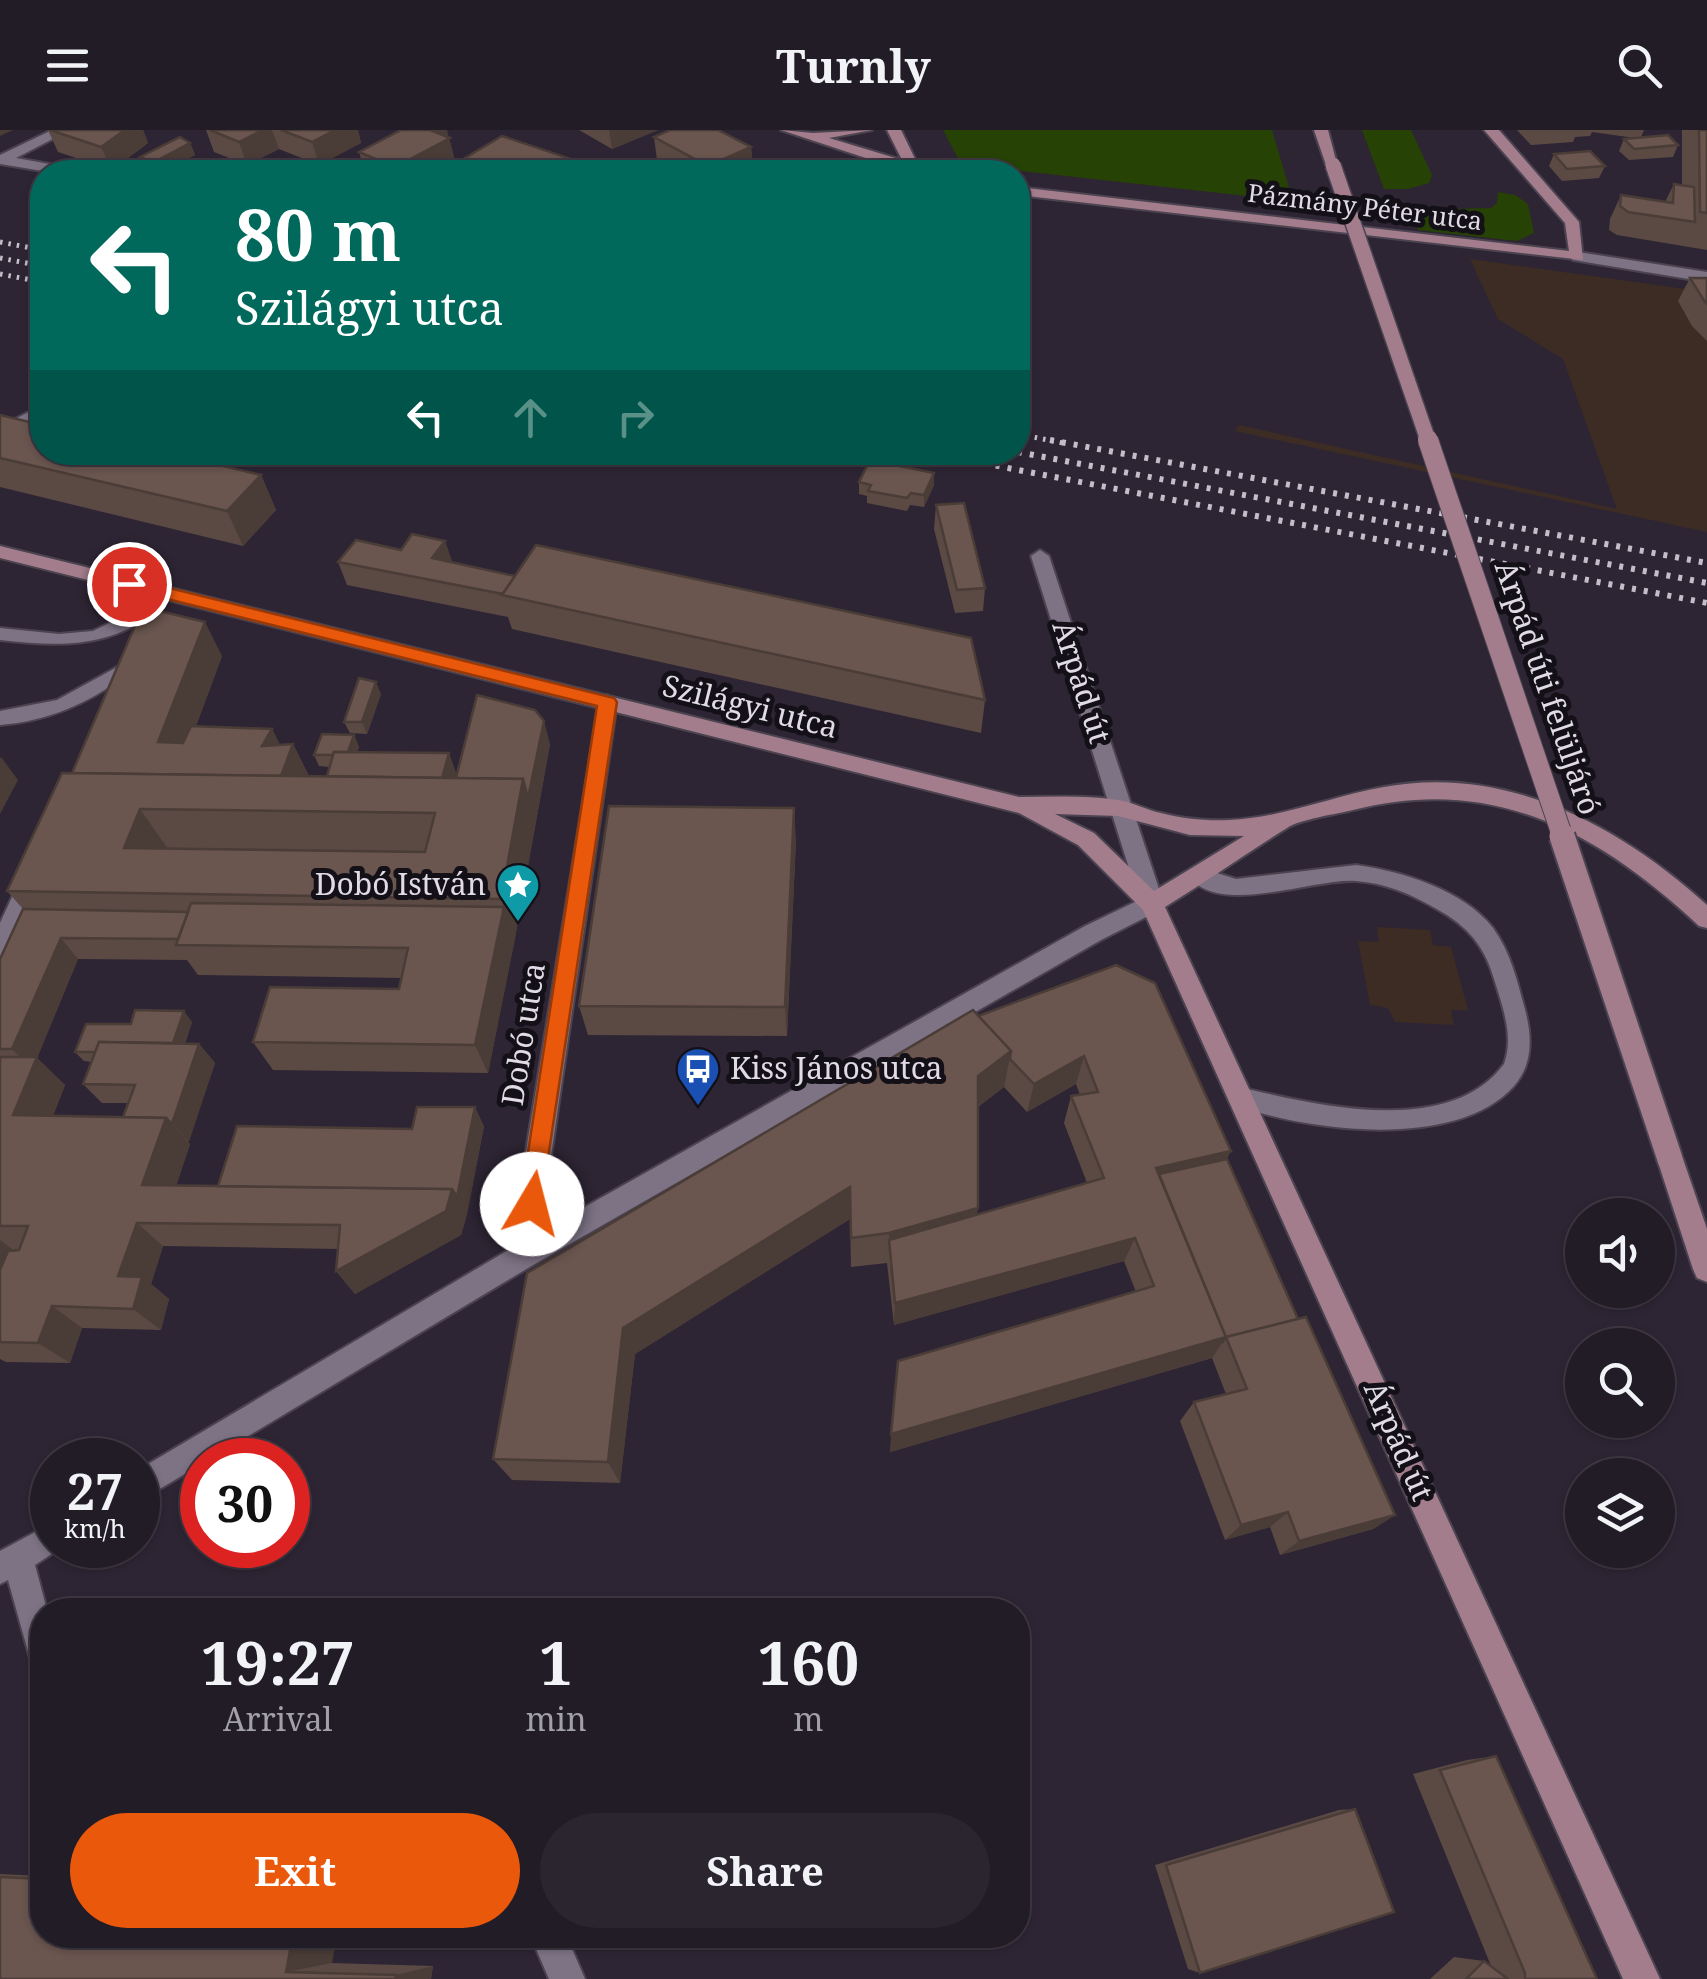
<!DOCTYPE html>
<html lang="en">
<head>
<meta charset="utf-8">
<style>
	body { margin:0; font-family:"Noto Serif",serif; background:#2a252f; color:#f1f3f6; height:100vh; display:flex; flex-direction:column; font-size:38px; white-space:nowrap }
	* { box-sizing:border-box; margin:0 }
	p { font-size:32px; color:#a2a1a7 }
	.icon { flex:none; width:55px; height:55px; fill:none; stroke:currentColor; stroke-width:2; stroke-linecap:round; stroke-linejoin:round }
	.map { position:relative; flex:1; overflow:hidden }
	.side { position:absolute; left:30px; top:1468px; width:1000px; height:350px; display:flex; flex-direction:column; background:#221c27; border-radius:40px; box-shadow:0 2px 8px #0004,0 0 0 2px #3f3a44 }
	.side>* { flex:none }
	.hud { position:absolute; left:30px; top:30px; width:1000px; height:305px; border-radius:40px; box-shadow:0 2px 8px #0004,0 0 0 2px #3f3a44; background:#00695c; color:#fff; overflow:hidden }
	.buttons { position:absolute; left:1565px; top:1068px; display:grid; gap:20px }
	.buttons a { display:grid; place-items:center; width:110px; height:110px; border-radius:50%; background:#221c27; box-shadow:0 2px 8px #0004,0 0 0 2px #3f3a44; font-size:50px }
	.speed { position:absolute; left:30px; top:1308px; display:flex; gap:20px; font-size:50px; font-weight:700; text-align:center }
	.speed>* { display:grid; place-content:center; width:130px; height:130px; border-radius:50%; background:#221c27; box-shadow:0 2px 8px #0004,0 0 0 2px #3f3a44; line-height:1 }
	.speed small { font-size:25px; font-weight:400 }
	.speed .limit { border:15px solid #d22; background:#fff; color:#111 }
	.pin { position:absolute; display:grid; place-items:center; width:85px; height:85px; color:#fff; margin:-42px; border:5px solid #fff; border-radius:50%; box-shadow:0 2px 10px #0007 }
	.me { position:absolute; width:110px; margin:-55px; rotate:8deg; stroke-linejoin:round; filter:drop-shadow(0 0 8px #0008) }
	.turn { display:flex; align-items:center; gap:35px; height:210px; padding:0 40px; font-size:45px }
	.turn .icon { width:130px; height:130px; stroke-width:2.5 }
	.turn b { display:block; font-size:70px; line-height:85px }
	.lanes { display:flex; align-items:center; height:95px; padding:0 40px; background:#0003; justify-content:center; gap:50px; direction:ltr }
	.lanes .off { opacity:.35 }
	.eta { display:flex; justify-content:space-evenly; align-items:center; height:170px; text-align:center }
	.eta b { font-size:60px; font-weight:700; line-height:70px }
	.primary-button { display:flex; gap:20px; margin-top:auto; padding:20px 40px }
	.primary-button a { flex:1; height:115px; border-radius:60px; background:#ea580c; color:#fff; font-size:40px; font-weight:700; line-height:115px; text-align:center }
	.primary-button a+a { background:#2a252f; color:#f1f3f6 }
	header { display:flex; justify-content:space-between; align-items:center; height:130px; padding:0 40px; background:#221c27; font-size:45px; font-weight:700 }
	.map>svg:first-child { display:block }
	.industrial { fill:#3d2c23 }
	.green { fill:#264205 }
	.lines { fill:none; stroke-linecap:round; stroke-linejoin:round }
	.lane-casing { stroke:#4b4350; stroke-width:4 }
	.street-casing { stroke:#4b4350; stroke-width:4 }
	.secondary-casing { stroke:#4b4350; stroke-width:4 }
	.lane { fill:#7d7385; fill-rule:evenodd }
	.street { fill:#7d7385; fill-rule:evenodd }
	.secondary { fill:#a37d8c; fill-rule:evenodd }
	.rail-far1 { stroke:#c4bec9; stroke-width:5; stroke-dasharray:2.5 6; stroke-linecap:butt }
	.rail { stroke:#c4bec9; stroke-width:6; stroke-dasharray:4 8; stroke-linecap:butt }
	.secondary-bridge-far2-casing { stroke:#4b4350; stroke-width:18; stroke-linecap:butt }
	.secondary-bridge-far1-casing { stroke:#4b4350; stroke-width:22; stroke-linecap:butt }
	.secondary-bridge-casing { stroke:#4b4350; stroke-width:29; stroke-linecap:butt }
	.secondary-bridge-far2 { stroke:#a37d8c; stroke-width:15 }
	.secondary-bridge-far1 { stroke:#a37d8c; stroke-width:20 }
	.secondary-bridge { stroke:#a37d8c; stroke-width:25 }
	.wall { fill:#5b4944; fill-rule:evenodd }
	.shaded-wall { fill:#4a3c37 }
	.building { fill:#6a554f; stroke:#4a3c37; stroke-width:2.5; fill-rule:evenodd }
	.route { fill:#ea580c; stroke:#983908; stroke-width:2.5 }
	.labels { text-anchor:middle; stroke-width:10; stroke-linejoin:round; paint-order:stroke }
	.far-street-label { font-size:25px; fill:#e0dbe5; stroke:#141017 }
	.street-label { font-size:30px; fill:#e0dbe5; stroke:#141017 }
	.poi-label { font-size:30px; fill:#e0dbe5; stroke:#141017; text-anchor:end }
</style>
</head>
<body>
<header><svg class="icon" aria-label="menu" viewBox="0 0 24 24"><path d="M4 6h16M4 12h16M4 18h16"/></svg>Turnly<svg class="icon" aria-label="search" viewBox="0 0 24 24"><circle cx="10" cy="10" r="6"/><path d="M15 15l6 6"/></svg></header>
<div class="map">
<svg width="1707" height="1849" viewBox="0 0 1707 1849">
	<rect width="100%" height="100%" fill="#2e2534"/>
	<!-- industrial -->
	<g class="industrial">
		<polygon points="1470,129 1707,162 1707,402 1235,301 1239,295 1617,379 1563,229 1498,189"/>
		<polygon points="1377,797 1430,800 1433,815 1451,817 1468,880 1451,880 1454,895 1395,892 1388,878 1370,875 1358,811 1379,812"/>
	</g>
	<!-- green -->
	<g class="green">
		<polygon points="943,0 1272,0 1293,71 984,37 960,32"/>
		<polygon points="1362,0 1411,0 1432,45 1429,53 1408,59 1384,59"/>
		<polygon points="1498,62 1515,65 1528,74 1534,103 1517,111 1418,100 1411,80 1491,78 1497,73"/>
	</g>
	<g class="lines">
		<!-- lane casing -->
		<g class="lane-casing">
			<g id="lane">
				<polygon points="42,275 42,286 0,308 0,297"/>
				<path d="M146 475 152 477V485C103 519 57 516 0 510V498L59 504 93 501Z"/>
				<path d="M119 536 128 542 125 546C87 574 48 591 0 595V581L57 570Z"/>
				<path d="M1356 735C1401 741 1464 760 1493 798 1510 821 1517 850 1524 876 1532 904 1534 933 1514 956 1456 1021 1307 1001 1235 975L1232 968 1235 961 1243 958C1317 975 1450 1008 1504 934 1514 907 1503 878 1495 852 1485 816 1468 796 1435 778 1411 764 1385 753 1356 751 1313 748 1217 788 1188 745L1198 737 1236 749Z"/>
			</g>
		</g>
		<!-- street casing -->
		<g class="street-casing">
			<g id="street">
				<polygon points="52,0 70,0 16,28 72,38 79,42 49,42 0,34 0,25"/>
				<polygon points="1578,122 1707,142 1707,152 1573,130 1570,127"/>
				<polygon points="1040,420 1049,426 1164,774 1160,780 1101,810 533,1135 138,1372 138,1340 510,1119 600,567 607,565 617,572 540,1102 1085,796 1139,770 1031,426"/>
				<polygon points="33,736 44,745 8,827 0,830 0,793 25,739"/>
				<polygon points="52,1393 52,1415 65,1415 35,1435 47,1480 42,1480 42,1537 31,1532 8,1450 0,1454 0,1421"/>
				<polygon points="530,1805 566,1805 585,1849 549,1849"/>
			</g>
		</g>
		<!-- secondary casing -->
		<g class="secondary-casing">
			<g id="secondary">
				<polygon points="781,0 813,3 872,0 829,8 902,30 887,0 901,0 918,35 932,42 908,42"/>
				<polygon points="1314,0 1328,0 1338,38 1326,35"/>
				<polygon points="1484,0 1499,0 1579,92 1583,130 1018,65 1018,57 1569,121 1565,93"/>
				<path d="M0 416 1019 667C1052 667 1085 665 1118 670 1133 672 1146 680 1161 683 1183 689 1207 691 1229 690 1282 688 1332 666 1384 657 1506 634 1620 696 1707 775V798L1699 796C1598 702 1493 644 1353 680 1337 684 1300 689 1287 698 1247 723 1206 752 1165 777L1660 1849H1623L1143 780 1078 715 1019 683 0 428ZM1055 684 1118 686 1190 705 1244 706 1154 761 1094 703Z"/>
				<polygon points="1670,1017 1679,1021 1683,1029 1707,1099 1707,1152 1697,1148 1693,1139 1657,1029 1661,1021"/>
			</g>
		</g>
		<!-- lane -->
		<use href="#lane" class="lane"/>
		<!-- street -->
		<use href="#street" class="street"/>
		<!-- secondary -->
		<use href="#secondary" class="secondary"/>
		<!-- rail-far1 -->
		<g class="rail-far1">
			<polyline points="0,112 42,120"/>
			<polyline points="0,128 42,136"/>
			<polyline points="0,144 42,152"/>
			<polyline points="1018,304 1063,313"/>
		</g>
		<!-- rail -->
		<g class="rail">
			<polyline points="1050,310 1707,433"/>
			<polyline points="925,322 1707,473"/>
			<polyline points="1018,322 1707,453"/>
		</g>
		<!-- secondary-bridge-far2 casing -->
		<g class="secondary-bridge-far2-casing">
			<polyline id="secondary-bridge-far2" points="1333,35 1429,313"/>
		</g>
		<!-- secondary-bridge-far1 casing -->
		<g class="secondary-bridge-far1-casing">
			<polyline id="secondary-bridge-far1" points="1428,310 1563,708"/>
		</g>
		<!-- secondary-bridge casing -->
		<g class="secondary-bridge-casing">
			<polyline id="secondary-bridge" points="1562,706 1670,1029"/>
		</g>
		<!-- secondary-bridge-far2 -->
		<use href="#secondary-bridge-far2" class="secondary-bridge-far2"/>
		<!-- secondary-bridge-far1 -->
		<use href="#secondary-bridge-far1" class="secondary-bridge-far1"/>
		<!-- secondary-bridge -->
		<use href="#secondary-bridge" class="secondary-bridge"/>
	</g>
	<!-- wall -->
	<g class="wall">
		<polygon points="48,0 143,0 148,13 112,40 58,22"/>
		<polygon points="206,0 358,0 361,13 319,35 279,19 247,35 214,22"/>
		<polygon points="579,0 658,0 612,19"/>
		<polygon points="1517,0 1644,0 1641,7 1678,15 1673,27 1629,30 1619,21 1624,9 1635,8 1592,2 1590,6 1575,7 1573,12 1531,15"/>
		<polygon points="1682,0 1707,0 1707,120 1617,105 1609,100 1610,89 1621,65 1665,72 1674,54 1682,55"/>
		<polygon points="654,7 751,17 753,41 748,42 680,42 657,30"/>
		<polygon points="449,8 455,31 435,42 365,42 359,22"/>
		<polygon points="190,13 195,25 161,42 145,39 140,27"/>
		<polygon points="1554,24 1605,36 1599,48 1562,51 1549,36"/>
		<polygon points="465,28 582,42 468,42"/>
		<polygon points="1690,148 1707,148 1707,211 1692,196 1678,171"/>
		<polygon points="0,285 261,345 276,380 243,416 0,357"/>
		<polygon points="934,343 934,355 924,377 910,375 907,381 867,373 867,366 859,364 859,352"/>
		<polygon points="936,375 985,458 983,481 955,483 934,399"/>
		<polygon points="445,411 452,433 985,570 981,603 512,499 508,487 347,455 338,432"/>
		<polygon points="222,526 196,596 272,599 280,615 293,614 309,646 327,646 330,637 319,636 314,625 354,605 359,617 357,622 449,623 457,646 550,614 515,808 488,943 273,940 253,912 399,859 401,848 198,845 187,830 78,829 37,928 65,955 53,986 123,987 128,973 102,973 83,954 92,932 84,931 75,922 131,894 192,892 185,914 199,914 215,933 188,1012 190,1014 176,1056 218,1056 412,999 484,996 467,1084 461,1105 355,1164 336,1141 338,1119 163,1116 151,1154 169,1169 161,1200 82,1198 70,1233 6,1232 0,1229 0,829 23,779 7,761 72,643"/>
		<polygon points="381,564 367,604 350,603 344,592"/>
		<polygon points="796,710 787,906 588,905 579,876"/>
		<path d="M1116 835 1227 1029 1298 1189 1395 1385 1373 1399 1280 1425 1270 1397 1225 1410 1180 1291 1194 1272 1226 1264 1212 1228 890 1322 898 1231 1136 1162 1124 1131 894 1195 887 1133 851 1137 850 1089 635 1224 620 1353 512 1350 493 1329 978 886ZM1076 954 1080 965 1071 966 1064 993 1087 1053 976 1085 978 977 1004 957 1027 982Z"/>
		<polygon points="1496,1626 1597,1849 1430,1849 1454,1827 1484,1831 1491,1836 1413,1644 1467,1630"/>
		<polygon points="1355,1679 1200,1843 1188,1839 1155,1735 1339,1680"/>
		<polygon points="0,1744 42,1746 42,1805 332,1833 433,1836 431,1849 0,1849"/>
	</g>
	<!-- shaded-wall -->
	<g class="shaded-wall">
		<polygon points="0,0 13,0 0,6"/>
		<polygon points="125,0 143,0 148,13 112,40 101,17"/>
		<polygon points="263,0 272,0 279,19 247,35 239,12"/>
		<polygon points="335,0 358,0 361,13 319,35 312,12"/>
		<polygon points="429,0 447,0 455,31 435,42 397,42 395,37"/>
		<polygon points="609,0 658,0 612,19"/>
		<polygon points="190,13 195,25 158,42 154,32"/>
		<polygon points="751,17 753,41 748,42 709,42 708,36"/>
		<polygon points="580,32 582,42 564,42"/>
		<polygon points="934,343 934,355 924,377 924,365"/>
		<polygon points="261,345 276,380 243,416 227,381"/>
		<polygon points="445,411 453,434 432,428"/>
		<polygon points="205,492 222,526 178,645 158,612"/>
		<polygon points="376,552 381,564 367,604 362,592"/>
		<polygon points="544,591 550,614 515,808 501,769 523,649"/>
		<polygon points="272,599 287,629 293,614 309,647 297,681 262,616"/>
		<polygon points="354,605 359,617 352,637 346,626"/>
		<polygon points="449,623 457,646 437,667"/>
		<polygon points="1,627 18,650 0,684 0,629"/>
		<polygon points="794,678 796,710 787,906 785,877"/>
		<polygon points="140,679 168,719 124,718"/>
		<polygon points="504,777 515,808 488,943 475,915"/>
		<polygon points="61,808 78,829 37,928 65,955 43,1011 13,985 32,939 12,919"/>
		<polygon points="184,881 192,892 178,933 170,923"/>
		<polygon points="199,914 215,933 189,1012 172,994"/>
		<polygon points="1011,921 1004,957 972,981 978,946"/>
		<polygon points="1084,926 1076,954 1027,982 1034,954"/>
		<polygon points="475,977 484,996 467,1084 461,1105 355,1164 336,1141"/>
		<polygon points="166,988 190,1014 168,1080 142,1055"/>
		<polygon points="1231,1021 1218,1047 1153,1046 1156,1038"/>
		<polygon points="850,1057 850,1089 635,1224 620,1353 608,1332 623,1198"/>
		<polygon points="978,1078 972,1109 889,1110 889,1103"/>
		<polygon points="137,1093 163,1116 151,1154 169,1169 161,1200 133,1179 118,1146"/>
		<polygon points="1135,1108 1124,1131 894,1195 895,1173"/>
		<polygon points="0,1110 12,1119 2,1142 0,1141"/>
		<polygon points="52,1176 82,1198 70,1233 38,1213"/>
		<polygon points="1226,1207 1212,1228 890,1322 891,1304"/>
		<polygon points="1288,1382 1270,1397 1225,1410 1241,1395"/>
		<polygon points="1395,1385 1373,1399 1280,1425 1299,1411"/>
		<polygon points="293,1805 337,1805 332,1833 286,1842"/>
		<polygon points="433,1836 431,1849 395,1849 396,1845"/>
	</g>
	<!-- building -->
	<g class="building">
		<polygon points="50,0 125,0 101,17"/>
		<polygon points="210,0 263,0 239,12"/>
		<polygon points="281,0 335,0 312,12"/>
		<polygon points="401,0 430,0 450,8 395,37 359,22"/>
		<polygon points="670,0 718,0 751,17 708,36 654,7"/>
		<polygon points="1699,0 1707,0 1707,83 1700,82"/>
		<polygon points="1668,5 1678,15 1634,19 1624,9"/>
		<polygon points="502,6 580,32 564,42 507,42 465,28"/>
		<polygon points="180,7 190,13 154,32 140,27"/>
		<polygon points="1590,21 1605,36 1567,39 1554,24"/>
		<polygon points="1674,54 1694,57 1695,92 1628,82 1620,76 1621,65 1673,73"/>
		<polygon points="1690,148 1707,148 1707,174 1705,172"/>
		<polygon points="0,285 42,295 42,322 163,322 261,345 227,381 0,328"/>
		<polygon points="870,330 934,343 924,365 911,363 907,368 868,361 871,355 859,352"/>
		<polygon points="964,373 985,458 957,460 936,375"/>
		<polygon points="412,404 445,411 432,428 515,446 503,464 338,432 356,410 401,420"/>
		<polygon points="536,415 971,508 985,570 502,465"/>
		<polygon points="143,477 205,492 158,612 183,613 191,596 272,599 262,616 293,614 281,646 72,643"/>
		<polygon points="359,548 376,552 362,592 344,592"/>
		<polygon points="477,565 535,580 544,591 528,668 523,649 456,648"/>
		<polygon points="322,604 354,605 348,622 334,622 333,625 314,625"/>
		<polygon points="334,622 449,623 442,648 327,646"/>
		<path d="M62 643 523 649 501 769 7 761ZM140 679 435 683 425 722 124 718Z"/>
		<polygon points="609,676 794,678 785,877 579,876"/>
		<polygon points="191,773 504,777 475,915 253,912 270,857 399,859 408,818 176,815"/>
		<polygon points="23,779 188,782 178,809 61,808 12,919 0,919 0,829"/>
		<polygon points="1116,835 1155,853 1231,1021 1156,1038 1226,1207 891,1304 898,1231 1154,1156 1135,1108 895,1173 889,1110 1104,1048 1071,966 1098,962 1084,926 1034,954 1010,929 1011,921 978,886"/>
		<polygon points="135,880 184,881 173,913 99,912 96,922 75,922 86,894 131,894"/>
		<polygon points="973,880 1011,921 978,946 978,1078 889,1103 851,1108 850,1057 623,1198 608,1332 493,1329 527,1143"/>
		<polygon points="99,912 199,914 172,994 166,988 123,987 135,955 83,954"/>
		<polygon points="0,927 37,927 13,985 166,988 142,1055 452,1059 446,1081 336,1141 340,1095 137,1093 118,1146 142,1147 133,1179 52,1176 38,1213 0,1212 0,1140 8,1121 19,1120 28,1096 0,1096"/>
		<polygon points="417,977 475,977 457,1067 452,1059 218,1056 237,996 412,999"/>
		<polygon points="1227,1029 1298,1189 1226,1207 1222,1213 1226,1207 1159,1044"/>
		<polygon points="1306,1187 1395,1385 1299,1411 1288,1382 1241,1395 1194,1272 1247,1259 1226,1207"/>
		<polygon points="1496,1626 1597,1849 1525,1849 1525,1843 1440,1640"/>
		<polygon points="1355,1679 1394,1782 1200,1843 1166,1735"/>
		<polygon points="0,1747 42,1749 42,1805 293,1805 286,1842 396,1845 395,1849 0,1849"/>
		<polygon points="1484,1831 1508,1849 1466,1849"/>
	</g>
	<!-- route -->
	<polygon class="route" points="129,448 614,568 617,572 540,1081 532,1085 523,1081 520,1074 597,576 123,458 123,450"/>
	<!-- icons -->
	<defs>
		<g id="sight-pin" transform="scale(2.25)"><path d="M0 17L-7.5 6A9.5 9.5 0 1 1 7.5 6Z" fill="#0f9aa8" stroke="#141017"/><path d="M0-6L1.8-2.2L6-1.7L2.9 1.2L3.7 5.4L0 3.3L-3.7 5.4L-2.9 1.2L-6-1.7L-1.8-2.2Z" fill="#fff"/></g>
		<g id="bus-pin" transform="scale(2.25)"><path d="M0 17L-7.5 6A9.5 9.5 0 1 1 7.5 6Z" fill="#1a4fb4" stroke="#141017"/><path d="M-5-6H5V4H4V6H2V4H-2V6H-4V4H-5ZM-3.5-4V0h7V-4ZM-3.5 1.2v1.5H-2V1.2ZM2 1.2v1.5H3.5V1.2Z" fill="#fff"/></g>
	</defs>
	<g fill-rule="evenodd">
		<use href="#sight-pin" x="518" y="755"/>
		<use href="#bus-pin" x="698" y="939"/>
	</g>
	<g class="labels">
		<!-- far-street labels -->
		<g class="far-street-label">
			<text transform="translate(1365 77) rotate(7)" y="9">Pázmány Péter utca</text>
		</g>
		<!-- street labels -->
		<g class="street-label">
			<text transform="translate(1081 552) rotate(72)" y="10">Árpád út</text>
			<text transform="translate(1547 558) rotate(71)" y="10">Árpád úti felüljáró</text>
			<text transform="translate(750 577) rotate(14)" y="10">Szilágyi utca</text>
			<text transform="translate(524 904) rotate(-81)" y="10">Dobó utca</text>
			<text transform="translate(1398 1311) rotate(66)" y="10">Árpád út</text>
		</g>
		<!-- poi labels -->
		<g class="poi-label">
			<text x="486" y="765">Dobó István</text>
			<text x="730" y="949" text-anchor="start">Kiss János utca</text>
		</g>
	</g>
</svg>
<div class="buttons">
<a><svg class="icon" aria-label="sound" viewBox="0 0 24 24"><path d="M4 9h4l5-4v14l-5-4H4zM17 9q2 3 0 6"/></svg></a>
<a><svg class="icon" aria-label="search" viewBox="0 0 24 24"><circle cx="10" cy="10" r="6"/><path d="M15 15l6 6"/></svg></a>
<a><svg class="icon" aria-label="layers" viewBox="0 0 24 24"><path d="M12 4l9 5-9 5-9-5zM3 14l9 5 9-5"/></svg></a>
</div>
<div class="speed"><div>27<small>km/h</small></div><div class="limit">30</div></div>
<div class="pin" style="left:129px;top:454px;background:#d93025"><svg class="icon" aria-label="arrive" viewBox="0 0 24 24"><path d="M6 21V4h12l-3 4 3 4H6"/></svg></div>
<svg class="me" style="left:532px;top:1074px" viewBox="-20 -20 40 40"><circle r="19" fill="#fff"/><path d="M0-13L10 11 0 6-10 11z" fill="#ea580c"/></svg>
<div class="hud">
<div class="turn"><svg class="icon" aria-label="left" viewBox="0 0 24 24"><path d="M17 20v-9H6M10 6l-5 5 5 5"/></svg><div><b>80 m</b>Szilágyi utca</div></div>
<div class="lanes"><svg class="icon" aria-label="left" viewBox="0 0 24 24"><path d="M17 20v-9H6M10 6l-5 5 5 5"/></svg><svg class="icon off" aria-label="ahead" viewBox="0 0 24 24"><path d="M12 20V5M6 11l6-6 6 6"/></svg><svg class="icon off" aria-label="right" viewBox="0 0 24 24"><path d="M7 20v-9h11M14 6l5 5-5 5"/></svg></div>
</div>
<section class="side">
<div class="eta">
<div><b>19:27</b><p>Arrival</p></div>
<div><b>1</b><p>min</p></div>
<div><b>160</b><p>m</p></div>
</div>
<div class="primary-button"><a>Exit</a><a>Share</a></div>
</section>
</div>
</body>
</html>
